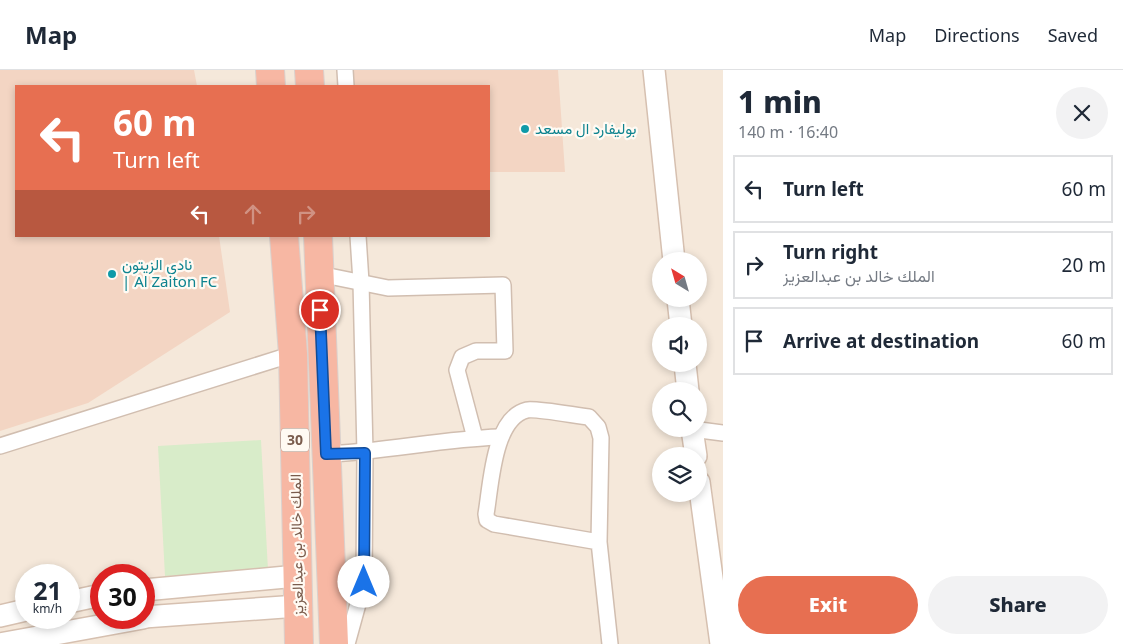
<!DOCTYPE html>
<html lang="en">
<head>
<meta charset="utf-8">
<style>
	body { margin:0; font-family:"Noto Sans",Vazirmatn,sans-serif; background:#f2f2f3; color:#1f2937; height:100vh; display:flex; flex-direction:column; font-size:19px; white-space:nowrap }
	* { box-sizing:border-box; margin:0 }
	p { font-size:16px; color:#747a83 }
	.icon { flex:none; width:28px; height:28px; fill:none; stroke:currentColor; stroke-width:2; stroke-linecap:round; stroke-linejoin:round }
	.map { position:relative; flex:1; overflow:hidden }
	.details { display:flex; flex-direction:column; background:#fff; width:400px }
	.details>* { flex:none }
	.guide { position:absolute; left:15px; top:15px; width:475px; height:152px; border-radius:0px; box-shadow:0 2px 8px #0003; background:#e76f51; color:#fff; overflow:hidden }
	.needle { width:32px; rotate:323deg }
	.tools { position:absolute; left:652px; top:182px; display:grid; gap:10px }
	.tools a { display:grid; place-items:center; width:55px; height:55px; border-radius:50%; background:#fff; box-shadow:0 2px 8px #0003; font-size:25px }
	.speed { position:absolute; left:15px; top:494px; display:flex; gap:10px; font-size:25px; font-weight:700; text-align:center }
	.speed>* { display:grid; place-content:center; width:65px; height:65px; border-radius:50%; background:#fff; box-shadow:0 2px 8px #0003; line-height:1 }
	.speed small { font-size:12px; font-weight:400 }
	.speed .limit { border:8px solid #d22; background:#fff; color:#111 }
	.pin { position:absolute; display:grid; place-items:center; width:42px; height:42px; color:#fff; margin:-21px; border:2px solid #fff; border-radius:50%; box-shadow:0 1px 5px #0007 }
	.me { position:absolute; width:55px; margin:-28px; rotate:0deg; stroke-linejoin:round; filter:drop-shadow(0 0 4px #0008) }
	.turn { display:flex; align-items:center; gap:18px; height:105px; padding:0 15px; font-size:22px }
	.turn .icon { width:65px; height:65px; stroke-width:2.5 }
	.turn b { display:block; font-size:35px; line-height:42px }
	.lanes { display:flex; align-items:center; height:48px; padding:0 15px; background:#0003; justify-content:center; gap:25px; direction:ltr }
	.lanes .off { opacity:.35 }
	.round { display:grid; place-items:center; flex:none; width:52px; height:52px; border-radius:26px; background:#f2f2f3 }
	.head { display:flex; align-items:center; justify-content:space-between; height:85px; padding:0 15px }
	h1 { font-size:30px; font-weight:800; line-height:38px }
	.primary-button { display:flex; gap:10px; margin-top:auto; padding:10px 15px }
	.primary-button a { flex:1; height:58px; border-radius:30px; background:#e76f51; color:#fff; font-size:20px; font-weight:800; line-height:58px; text-align:center }
	.primary-button a+a { background:#f2f2f3; color:#1f2937 }
	ul { padding:0; list-style:none }
	li { display:flex; align-items:center; gap:15px; height:68px; margin:0 10px 8px; padding:0 5px; border:2px solid #e0e1e3; border-radius:0px }
	li div { flex:1 }
	li b { display:block; font-size:19px }
	li em { font-style:normal }
	header { display:flex; align-items:center; gap:30px; box-sizing:border-box; height:70px; padding:0 25px; background:#fff; border-bottom:1px solid #e0e1e3 }
	header strong { font-size:24px }
	nav { display:flex; gap:28px; margin-inline-start:auto; font-size:18px }
	main { display:flex; flex:1; min-height:0 }
	.map>svg:first-child { display:block }
	.residential { fill:#f5e8da; fill-rule:evenodd }
	.green { fill:#d8ecc9 }
	.building { fill:#f3d5c3 }
	.lines { fill:none; stroke-linecap:round; stroke-linejoin:round }
	.street-casing { stroke:#d1beb0; stroke-width:18 }
	.secondary-casing { stroke:#d6c0b0; stroke-width:24 }
	.highway-casing { stroke:#dad1cd; stroke-width:30 }
	.street { stroke:#fff; stroke-width:15 }
	.secondary { stroke:#fff; stroke-width:21 }
	.highway { stroke:#f7b7a3; stroke-width:28 }
	.route-casing { stroke:#114b97; stroke-width:12 }
	.route { stroke:#1a73e8; stroke-width:9 }
	.culture-dot { fill:#0f9aa8; stroke:#fffaf3; stroke-width:2 }
	.labels { text-anchor:middle; stroke-width:4.5; stroke-linejoin:round; paint-order:stroke }
	.shield { fill:#fffaf3; stroke:#a28b7f; stroke-width:1 }
	.shield-label { font-size:14px; font-weight:bold; fill:#7a5c4d }
	.culture-label { font-size:15px; fill:#0d838f; stroke:#fffaf3; text-anchor:start }
	.street-label { font-size:15px; fill:#7a5c4d; stroke:#fffaf3 }
</style>
</head>
<body>
<header>
<strong>Map</strong>
<nav><a>Map</a><a>Directions</a><a>Saved</a></nav>
</header>
<main>
<div class="map">
<svg width="723" height="574" viewBox="0 0 723 574">
	<rect width="100%" height="100%" fill="#fdf6ec"/>
	<!-- residential -->
	<path class="residential" d="M0 0H723V574H0ZM16 16H489V166H16ZM661 191H699V229H661ZM661 256H699V294H661ZM661 321H699V359H661ZM661 386H699V424H661ZM26 505H69V548H26ZM101 505H144V548H101Z"/>
	<!-- green -->
	<polygon class="green" points="261,370 268,500 165,506 158,376"/>
	<!-- building -->
	<g class="building">
		<polygon points="0,0 194,0 197,16 16,16 16,166 219,166 230,242 88,333 0,361"/>
		<polygon points="351,0 558,0 565,102 489,102 489,16 354,16"/>
	</g>
	<g class="lines">
		<!-- street casing -->
		<g class="street-casing">
			<g id="street">
				<polyline points="345,0 346,16"/>
				<polyline points="319,204 388,218 503,215 505,281 476,281 462,287 457,300 475,368"/>
				<polyline points="692,359 723,363"/>
				<polyline points="0,376 293,284"/>
				<path d="M326 384C384 382 441 369 499 367"/>
				<path d="M599 472 494 454 487 450 486 444C491 416 493 348 527 340 535 338 578 346 589 347L598 357 601 368 599 472 610 574"/>
				<polyline points="347,574 364,512 365,383 361,212 358,166"/>
			</g>
		</g>
		<!-- secondary casing -->
		<g class="secondary-casing">
			<g id="secondary">
				<polyline points="654,0 674,191"/>
				<polyline points="678,229 681,256"/>
				<polyline points="685,294 688,321"/>
				<polyline points="692,359 696,386"/>
				<polyline points="699,412 721,574"/>
				<polyline points="144,520 297,506"/>
				<polyline points="69,532 101,525"/>
				<polyline points="0,546 26,540"/>
				<polyline points="144,547 298,536"/>
				<polyline points="0,574 143,548"/>
			</g>
		</g>
		<!-- highway casing -->
		<g class="highway-casing">
			<g id="highway">
				<polyline points="270,0 271,16"/>
				<polyline points="309,0 310,16"/>
				<polyline points="284,166 293,284 299,574"/>
				<polyline points="318,166 334,574"/>
			</g>
		</g>
		<!-- street -->
		<use href="#street" class="street"/>
		<!-- secondary -->
		<use href="#secondary" class="secondary"/>
		<!-- highway -->
		<use href="#highway" class="highway"/>
	</g>
	<g class="lines">
		<!-- route casing -->
		<g class="route-casing">
			<polyline id="route" points="320,240 326,384 365,383 364,512"/>
		</g>
		<!-- route -->
		<use href="#route" class="route"/>
	</g>
	<!-- markers -->
	<g class="culture-dot">
		<circle cx="525" cy="59" r="5"/>
		<circle cx="112" cy="204" r="5"/>
	</g>
	<g class="labels">
		<!-- shield labels -->
		<rect class="shield" x="281" y="358.5" width="28" height="23" rx="4"/>
		<g class="shield-label">
			<text x="295" y="375">30</text>
		</g>
		<!-- culture labels -->
		<g class="culture-label">
			<text x="535" y="64">بوليفارد ال مسعد</text>
			<text x="122" y="200">نادي الزيتون<tspan x="122" dy="17">| Al Zaiton FC</tspan></text>
		</g>
		<!-- street labels -->
		<g class="street-label">
			<text transform="translate(297 475) rotate(-91)" y="5">الملك خالد بن عبدالعزيز</text>
		</g>
	</g>
</svg>
<div class="tools">
<a><svg class="needle" viewBox="-14 -14 28 28"><path d="M0-13l5 13h-10z" fill="#e53935"/><path d="M0 13l5-13h-10z" fill="#747a83"/></svg></a>
<a><svg class="icon" aria-label="sound" viewBox="0 0 24 24"><path d="M4 9h4l5-4v14l-5-4H4zM17 9q2 3 0 6"/></svg></a>
<a><svg class="icon" aria-label="search" viewBox="0 0 24 24"><circle cx="10" cy="10" r="6"/><path d="M15 15l6 6"/></svg></a>
<a><svg class="icon" aria-label="layers" viewBox="0 0 24 24"><path d="M12 4l9 5-9 5-9-5zM3 14l9 5 9-5"/></svg></a>
</div>
<div class="speed"><div>21<small>km/h</small></div><div class="limit">30</div></div>
<div class="pin" style="left:320px;top:240px;background:#d93025"><svg class="icon" aria-label="arrive" viewBox="0 0 24 24"><path d="M6 21V4h12l-3 4 3 4H6"/></svg></div>
<svg class="me" style="left:364px;top:512px" viewBox="-20 -20 40 40"><circle r="19" fill="#fff"/><path d="M0-13L10 11 0 6-10 11z" fill="#1a73e8"/></svg>
<div class="guide">
<div class="turn"><svg class="icon" aria-label="left" viewBox="0 0 24 24"><path d="M17 20v-9H6M10 6l-5 5 5 5"/></svg><div><b>60 m</b>Turn left</div></div>
<div class="lanes"><svg class="icon" aria-label="left" viewBox="0 0 24 24"><path d="M17 20v-9H6M10 6l-5 5 5 5"/></svg><svg class="icon off" aria-label="ahead" viewBox="0 0 24 24"><path d="M12 20V5M6 11l6-6 6 6"/></svg><svg class="icon off" aria-label="right" viewBox="0 0 24 24"><path d="M7 20v-9h11M14 6l5 5-5 5"/></svg></div>
</div>
</div>
<section class="details">
<div class="head"><div><h1>1 min</h1><p>140 m · 16:40</p></div><a class="round"><svg class="icon" aria-label="close" viewBox="0 0 24 24"><path d="M6 6l12 12M18 6L6 18"/></svg></a></div>
<ul>
<li><svg class="icon" aria-label="left" viewBox="0 0 24 24"><path d="M17 20v-9H6M10 6l-5 5 5 5"/></svg><div><b>Turn left</b></div><em>60 m</em></li>
<li><svg class="icon" aria-label="right" viewBox="0 0 24 24"><path d="M7 20v-9h11M14 6l5 5-5 5"/></svg><div><b>Turn right</b><p>الملك خالد بن عبدالعزيز</p></div><em>20 m</em></li>
<li><svg class="icon" aria-label="arrive" viewBox="0 0 24 24"><path d="M6 21V4h12l-3 4 3 4H6"/></svg><div><b>Arrive at destination</b></div><em>60 m</em></li>
</ul>
<div class="primary-button"><a>Exit</a><a>Share</a></div>
</section>
</main>
</body>
</html>
